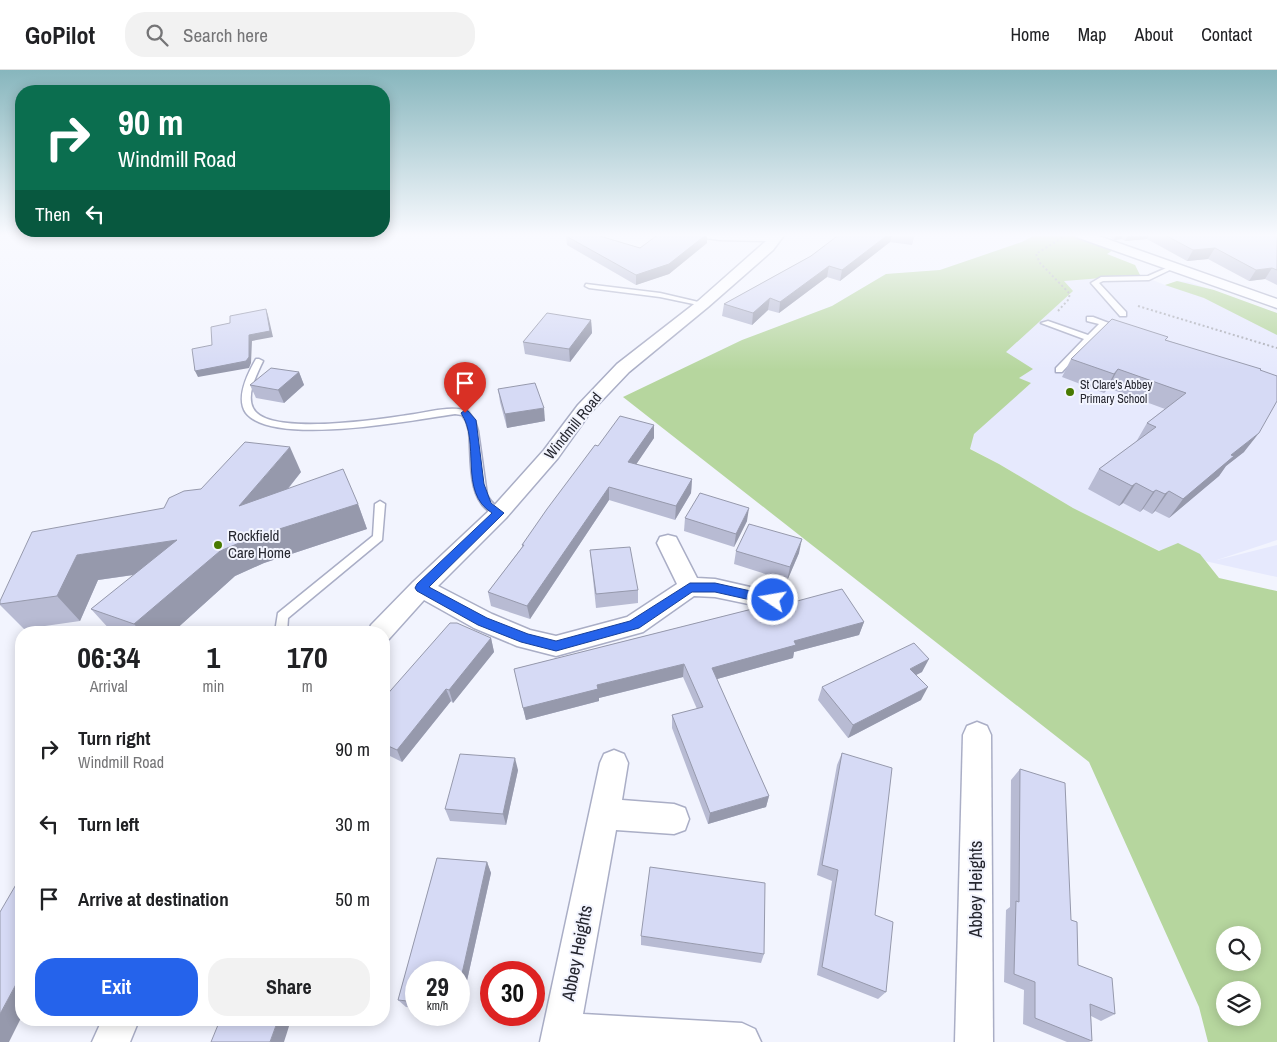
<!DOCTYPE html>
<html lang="en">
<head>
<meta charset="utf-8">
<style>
	body { margin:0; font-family:"Archivo Narrow",sans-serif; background:#f2f2f2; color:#202124; height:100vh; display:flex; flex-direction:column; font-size:19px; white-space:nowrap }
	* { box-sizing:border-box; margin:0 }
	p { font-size:16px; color:#757577 }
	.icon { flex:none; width:28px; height:28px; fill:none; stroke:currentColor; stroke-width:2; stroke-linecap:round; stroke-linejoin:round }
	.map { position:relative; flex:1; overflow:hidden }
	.side { position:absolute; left:15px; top:556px; width:375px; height:400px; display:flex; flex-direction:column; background:#fff; border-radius:20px; box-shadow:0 2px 12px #0003 }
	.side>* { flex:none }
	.hud { position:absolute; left:15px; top:15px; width:375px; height:152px; border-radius:20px; box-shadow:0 2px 12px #0003; background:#0b6e4f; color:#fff; overflow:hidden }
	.controls { position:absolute; left:1216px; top:856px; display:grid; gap:10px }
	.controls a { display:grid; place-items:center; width:45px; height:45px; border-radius:50%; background:#fff; box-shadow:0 2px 12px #0003; font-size:25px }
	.speed { position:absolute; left:405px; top:891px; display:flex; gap:10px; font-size:25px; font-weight:700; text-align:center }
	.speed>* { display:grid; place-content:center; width:65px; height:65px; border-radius:50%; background:#fff; box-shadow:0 2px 12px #0003; line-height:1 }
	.speed small { font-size:12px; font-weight:400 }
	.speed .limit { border:8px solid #d22; background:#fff; color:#111 }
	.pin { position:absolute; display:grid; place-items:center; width:42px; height:42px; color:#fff; margin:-51px -21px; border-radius:50% 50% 50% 0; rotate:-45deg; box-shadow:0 0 5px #0007 }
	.pin .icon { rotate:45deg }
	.me { position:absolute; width:55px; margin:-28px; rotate:282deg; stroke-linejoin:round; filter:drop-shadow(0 0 4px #0008) }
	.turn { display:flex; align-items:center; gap:18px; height:105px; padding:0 20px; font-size:22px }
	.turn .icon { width:65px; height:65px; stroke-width:2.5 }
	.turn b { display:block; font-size:35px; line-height:42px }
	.then { display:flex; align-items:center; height:48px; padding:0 20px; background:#0003; gap:10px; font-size:19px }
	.eta { display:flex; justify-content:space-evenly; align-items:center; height:85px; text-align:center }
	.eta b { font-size:30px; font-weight:700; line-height:35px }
	.action { display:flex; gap:10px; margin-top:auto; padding:10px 20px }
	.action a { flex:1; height:58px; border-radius:20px; background:#2563eb; color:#fff; font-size:20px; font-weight:700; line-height:58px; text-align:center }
	.action a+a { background:#f2f2f2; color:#202124 }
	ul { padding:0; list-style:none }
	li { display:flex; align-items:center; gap:15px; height:75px; padding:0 20px }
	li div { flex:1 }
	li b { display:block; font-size:19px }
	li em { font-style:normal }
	header { display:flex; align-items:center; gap:30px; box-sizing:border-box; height:70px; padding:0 25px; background:#fff; border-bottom:1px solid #e0e0e0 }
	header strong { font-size:24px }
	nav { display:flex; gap:28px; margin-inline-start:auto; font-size:18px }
	.search { width:350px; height:45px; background:#f2f2f2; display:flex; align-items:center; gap:12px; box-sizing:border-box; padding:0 18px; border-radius:20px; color:#757577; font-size:19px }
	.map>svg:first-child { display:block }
	.built { fill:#e6e9fd }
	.green { fill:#b6d69e; fill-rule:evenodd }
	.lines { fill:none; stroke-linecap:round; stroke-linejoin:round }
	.service-casing { stroke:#aaaec6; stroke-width:3 }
	.minor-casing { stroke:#aaaec6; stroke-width:3 }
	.path { stroke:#aaacb5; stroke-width:2; stroke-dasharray:2 2.5; stroke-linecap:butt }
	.service { fill:#fff; fill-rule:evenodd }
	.minor { fill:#fff; fill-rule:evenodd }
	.wall { fill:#b8bbd3 }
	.shaded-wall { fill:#9699ac }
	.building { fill:#d6daf5; stroke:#9699ac }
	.route { fill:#2563eb; stroke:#184099 }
	.poi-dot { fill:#487901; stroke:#f2f4fe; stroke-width:2 }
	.labels { text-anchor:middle; stroke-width:4; stroke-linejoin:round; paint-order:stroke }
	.far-poi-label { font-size:12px; fill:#25262f; stroke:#f2f4fe; text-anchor:start }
	.street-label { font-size:15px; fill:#25262f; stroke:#f2f4fe }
	.poi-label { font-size:15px; fill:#25262f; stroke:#f2f4fe; text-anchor:start }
	.near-street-label { font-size:18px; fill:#25262f; stroke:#f2f4fe }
</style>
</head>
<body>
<header>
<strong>GoPilot</strong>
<div class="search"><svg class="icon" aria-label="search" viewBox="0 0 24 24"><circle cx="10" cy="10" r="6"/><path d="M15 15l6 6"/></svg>Search here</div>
<nav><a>Home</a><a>Map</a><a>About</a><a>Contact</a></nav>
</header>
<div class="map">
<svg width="1277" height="972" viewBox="0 0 1277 972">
	<rect width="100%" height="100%" fill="#f2f4fe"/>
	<!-- built -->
	<polygon class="built" points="1037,164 1067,164 1113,180 1107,184 1135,195 1140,205 1165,215 1177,211 1189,212 1277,243 1277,470 1217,490 1277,475 1277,507 1160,481 1073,438 999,394 757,265 832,236 886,204 940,200 1022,172"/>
	<!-- green -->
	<g class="green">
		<path d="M1037 164H1067L1113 180 1107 184 1135 195 1140 205 1064 211 1073 221 1006 282 1033 299 1019 308 1031 313 974 364 970 379 999 394 1073 438 1159 481 1178 473 1200 484 1219 508 1277 521V972H1208L1199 937 1089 692 623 327 742 270 832 236 886 204 940 200 1022 172ZM1225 865H1252V892H1225ZM1225 920H1252V948H1225Z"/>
		<polygon points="1177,211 1214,220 1277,243 1277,265 1204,228 1165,215"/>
	</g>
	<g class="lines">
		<!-- service casing -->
		<g class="service-casing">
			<g id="service">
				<polygon points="1171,196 1176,197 1149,210 1103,211 1099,213 1126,242 1126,246 1120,246 1091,213 1101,207 1148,206"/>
				<polygon points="586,214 660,223 707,234 703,236 660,227 589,218 585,216"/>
				<polygon points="1087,247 1093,247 1114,255 1110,257 1105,256 1062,302 1056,302 1056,298 1084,269 1041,253 1048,251 1088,265 1099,254 1087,251"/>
				<path d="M256 289H259L263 291C257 304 246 324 253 338 267 367 380 349 408 345 427 343 449 335 468 341L475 351 478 361 487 425C493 437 498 435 504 443L503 446C498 447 496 446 492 443 466 429 472 386 469 361L466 351 462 345 455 344C414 350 273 377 246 343 235 328 248 303 256 289Z"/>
				<polygon points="380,431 385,434 382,470 288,548 287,562 275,562 278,543 373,466 375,434"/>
			</g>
		</g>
		<!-- minor casing -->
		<g class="minor-casing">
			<g id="minor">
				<polygon points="695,164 785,164 773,180 708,237 629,302 590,343 558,388 506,448 438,516 492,544 530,560 556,566 627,547 677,514 657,473 660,467 668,465 676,467 697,508 715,509 781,524 785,530 781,536 773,539 715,527 694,526 643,562 556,586 517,576 474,558 424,530 389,569 384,571 384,562 368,562 371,555 413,512 492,438 544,380 578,335 617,294 698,231 766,171 720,170 697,167"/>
				<polygon points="1074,164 1093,164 1277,229 1277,238 1076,167"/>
				<polygon points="977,652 987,656 991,665 993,972 955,972 963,665 967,656"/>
				<polygon points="614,680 624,684 628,693 622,730 674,734 685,738 689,749 685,760 674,764 616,760 583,944 742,953 755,959 761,972 540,972 600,693 604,684"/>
				<polygon points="102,950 139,950 130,972 92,972"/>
			</g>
		</g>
		<!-- path -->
		<g class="path">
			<polyline points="1138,236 1277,278"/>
			<polyline points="1058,241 1068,230 1070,224 1040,193 1036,184 1063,167"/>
		</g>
		<!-- service -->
		<use href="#service" class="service"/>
		<!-- minor -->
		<use href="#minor" class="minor"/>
	</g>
	<!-- wall -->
	<g class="wall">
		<polygon points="840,164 915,164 912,175 890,172 840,211 827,207 779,243 768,240 752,255 722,246 724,234 811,186"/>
		<polygon points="1106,164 1277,164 1277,215 1265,209 1249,211 1208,189 1187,191 1147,169 1125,171 1122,169 1114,170"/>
		<polygon points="566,166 640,178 707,173 669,204 636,215 567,175"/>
		<polygon points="591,250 592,263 570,292 525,284 523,272"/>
		<polygon points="1166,270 1260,300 1244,382 1226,396 1219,406 1169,448 1155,441 1152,444 1143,439 1140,442 1123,433 1119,436 1088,419 1099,399 1136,372 1147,353 1165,339 1108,318 1104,323 1062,307 1071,289"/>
		<polygon points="299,302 304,315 284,333 256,328 250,315"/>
		<polygon points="498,319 545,351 507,358 500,332"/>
		<polygon points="654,355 654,368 636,394 692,409 691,423 675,450 609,430 530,549 491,536 488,522 522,477 522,475 598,376"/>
		<polygon points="301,402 288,419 358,434 367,459 264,493 235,506 173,562 112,562 91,539 134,505 98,510 80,551 24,559 0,535 0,531 164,438 201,419"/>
		<polygon points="685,448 747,451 734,477 684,461"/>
		<polygon points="590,480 638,520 638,533 596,538"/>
		<polygon points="736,481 799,483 787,511 734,494"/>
		<polygon points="776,533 775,536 864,552 859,565 794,582 793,588 717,609 769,726 766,737 708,754 672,658 672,645 697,639 683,607 599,628 599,631 526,650 514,599"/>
		<polygon points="491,568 494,582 453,633 451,631 402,692 384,683 384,628"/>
		<polygon points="922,602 916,605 921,630 848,668 818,630 822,617"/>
		<polygon points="842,683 875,845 886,922 878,929 817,905 832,811 817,805 837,695"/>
		<polygon points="1020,699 1071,850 1078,895 1115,944 1101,951 1091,946 1092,971 1089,972 1067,972 1023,954 1024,920 1004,912 1006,840 1010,837 1011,710"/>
		<polygon points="518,700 506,755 450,751 445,739"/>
		<polygon points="437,788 487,792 491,803 460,942 459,942 459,902 416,902 416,938 406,937 398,930"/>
		<polygon points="641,866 764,884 761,893 641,875"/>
	</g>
	<!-- shaded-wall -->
	<g class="shaded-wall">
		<polygon points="707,164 707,173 669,204 636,215 636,205"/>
		<polygon points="889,164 892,164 890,172 840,211 842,200"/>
		<polygon points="1117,164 1124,164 1122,169 1114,170"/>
		<polygon points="1129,164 1149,164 1147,169 1125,171"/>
		<polygon points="1215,178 1208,189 1187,191 1193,180"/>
		<polygon points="829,196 827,207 779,243 780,232"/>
		<polygon points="1272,198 1265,209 1249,211 1256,200"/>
		<polygon points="770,228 768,240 752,255 753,243"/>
		<polygon points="266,239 268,245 273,267 252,271 251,293 249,298 198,307 195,301 249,265"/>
		<polygon points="591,250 592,263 570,292 569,279"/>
		<polygon points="1118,299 1108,318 1104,323 1114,304"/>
		<polygon points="299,302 304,315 284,333 278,320"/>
		<polygon points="544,338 545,351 507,358 505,344"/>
		<polygon points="654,355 654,368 629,405 628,392"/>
		<polygon points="1259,363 1244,382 1226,396 1219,406 1169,448 1183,429 1231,385"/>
		<polygon points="290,377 301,402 253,462 239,436"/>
		<polygon points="692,409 691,423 675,450 676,436"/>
		<polygon points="1136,413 1123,433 1119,436 1132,416"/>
		<polygon points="609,417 609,430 530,549 527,536"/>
		<polygon points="1156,420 1143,439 1140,442 1153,422"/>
		<polygon points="1169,421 1155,441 1152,444 1165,424"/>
		<polygon points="358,434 367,459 264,493 235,506 173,562 141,562 134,554 220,481 251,468"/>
		<polygon points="749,438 747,451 734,477 736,464"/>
		<polygon points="802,469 799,483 787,511 790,497"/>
		<polygon points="177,470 194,496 98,510 80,551 57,526 77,485"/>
		<polygon points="864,552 859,565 794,582 793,588 710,611 712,598 794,571"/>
		<polygon points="491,568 494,582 453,633 449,620"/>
		<polygon points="929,589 922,602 904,611 910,599"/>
		<polygon points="684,594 683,607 599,628 599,631 526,650 523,638 597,615"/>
		<polygon points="928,617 921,630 848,668 853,655"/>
		<polygon points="446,619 451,631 402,692 397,680"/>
		<polygon points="515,688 518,700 506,755 503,744"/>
		<polygon points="769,726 766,737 708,754 710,743"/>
		<polygon points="487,792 491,803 460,942 459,940 459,917"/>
		<polygon points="21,905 21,948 9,972 0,972 0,944"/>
		<polygon points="278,950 291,950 284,972 270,972"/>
	</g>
	<!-- building -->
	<g class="building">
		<polygon points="567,164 593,164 640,178 659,164 707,164 669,194 636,205 566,166"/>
		<polygon points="840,164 889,164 842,200 829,196 780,232 770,228 753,243 724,234 811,186"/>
		<polygon points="1163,164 1277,164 1277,200 1272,198 1256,200 1215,178 1193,180"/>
		<polygon points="266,239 270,261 249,265 249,287 246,291 195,301 192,279 212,275 211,257 230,253 230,246"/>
		<polygon points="547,243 591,250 569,279 523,272"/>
		<polygon points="1112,249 1168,267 1165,270 1261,299 1260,300 1277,306 1277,331 1259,363 1231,385 1234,386 1183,429 1169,421 1165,424 1156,420 1153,422 1136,413 1132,416 1099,399 1156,357 1147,353 1186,323 1118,299 1114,304 1071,289"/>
		<polygon points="271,298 299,302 278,320 250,315"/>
		<polygon points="535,313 544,338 505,344 498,319"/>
		<polygon points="620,346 654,355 628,392 692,409 676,436 609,417 527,536 488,522 524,475 522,475 547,439 595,375 598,376"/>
		<polygon points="245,372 290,377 239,436 343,399 358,434 251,468 220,481 134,554 91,539 177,470 77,485 57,526 0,534 0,531 32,462 164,438 169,428 184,421 201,419"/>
		<polygon points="700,423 749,438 736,464 685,448"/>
		<polygon points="749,454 802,469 790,497 736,481"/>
		<polygon points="630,477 638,520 596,524 590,480"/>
		<polygon points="842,519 864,552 794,571 796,575 712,598 769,726 710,743 672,645 703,637 684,594 597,615 598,619 523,638 514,599 776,533 775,537"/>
		<polygon points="450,553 457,553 491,568 449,620 446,619 397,680 384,674 384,628"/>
		<polygon points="914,573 929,589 910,599 928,617 853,655 822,617"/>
		<polygon points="842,683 892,698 875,845 893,852 886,922 822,897 838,800 822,795"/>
		<polygon points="460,684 515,688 503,744 445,739"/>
		<polygon points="1020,699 1065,713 1071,850 1077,852 1078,895 1112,908 1115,944 1090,934 1092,971 1035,948 1035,912 1014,904 1016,831 1019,832"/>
		<polygon points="437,788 487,792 459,917 459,902 416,902 416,932 398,930"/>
		<polygon points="650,797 765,813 764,884 641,866"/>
		<polygon points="21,806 21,905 0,944 0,842"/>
		<polygon points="220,950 278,950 270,972 211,972"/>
	</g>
	<!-- sky -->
	<linearGradient id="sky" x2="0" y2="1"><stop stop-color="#87b6bd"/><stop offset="0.55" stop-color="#f9faff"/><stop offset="1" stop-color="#f9faff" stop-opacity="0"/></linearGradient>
	<rect width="1277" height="300" fill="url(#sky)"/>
	<!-- route -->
	<path class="route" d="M465 340 468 341 476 350 484 414 491 433 504 443 429 517 487 548 528 564 556 571 630 551 690 513H715L773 526 777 527 779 530 777 534 773 535 715 522H692L639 558 556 581 521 572 478 555 417 521 415 518 417 514 492 443C458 422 481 372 461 343Z"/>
	<!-- markers -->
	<g class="poi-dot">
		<circle cx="1070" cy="322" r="5"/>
		<circle cx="218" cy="475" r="5"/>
	</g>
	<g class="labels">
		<!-- far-poi labels -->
		<g class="far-poi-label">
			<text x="1080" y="319">St Clare's Abbey<tspan x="1080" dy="14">Primary School</tspan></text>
		</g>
		<!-- street labels -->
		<g class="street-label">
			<text transform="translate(573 356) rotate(-51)" y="5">Windmill Road</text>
		</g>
		<!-- poi labels -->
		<g class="poi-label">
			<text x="228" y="471">Rockfield<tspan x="228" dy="17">Care Home</tspan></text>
		</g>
		<!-- near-street labels -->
		<g class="near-street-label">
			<text transform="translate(976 819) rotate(-90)" y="6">Abbey Heights</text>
			<text transform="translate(577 883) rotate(-79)" y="6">Abbey Heights</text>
		</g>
	</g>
</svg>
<div class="controls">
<a><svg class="icon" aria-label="search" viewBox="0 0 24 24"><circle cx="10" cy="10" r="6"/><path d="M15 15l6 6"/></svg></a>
<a><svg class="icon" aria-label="layers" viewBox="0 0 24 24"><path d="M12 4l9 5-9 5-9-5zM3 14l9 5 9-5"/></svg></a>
</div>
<div class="speed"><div>29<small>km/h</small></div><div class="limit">30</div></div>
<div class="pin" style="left:465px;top:343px;background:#d93025"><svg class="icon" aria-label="arrive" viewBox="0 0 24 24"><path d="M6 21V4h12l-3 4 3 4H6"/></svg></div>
<svg class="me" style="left:773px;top:530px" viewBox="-20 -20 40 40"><circle r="17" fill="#2563eb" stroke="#fff" stroke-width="3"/><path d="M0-11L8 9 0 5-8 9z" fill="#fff"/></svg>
<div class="hud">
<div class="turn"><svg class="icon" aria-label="right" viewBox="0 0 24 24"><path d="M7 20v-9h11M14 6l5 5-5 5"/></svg><div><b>90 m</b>Windmill Road</div></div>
<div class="then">Then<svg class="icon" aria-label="left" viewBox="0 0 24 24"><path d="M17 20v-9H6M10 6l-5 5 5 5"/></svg></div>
</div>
<section class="side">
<div class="eta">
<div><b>06:34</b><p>Arrival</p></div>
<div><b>1</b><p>min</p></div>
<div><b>170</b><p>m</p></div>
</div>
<ul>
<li><svg class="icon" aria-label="right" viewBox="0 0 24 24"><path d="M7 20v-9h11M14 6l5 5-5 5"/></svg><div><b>Turn right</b><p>Windmill Road</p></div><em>90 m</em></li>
<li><svg class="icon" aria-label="left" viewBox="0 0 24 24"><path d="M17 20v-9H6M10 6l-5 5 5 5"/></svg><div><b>Turn left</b></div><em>30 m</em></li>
<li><svg class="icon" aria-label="arrive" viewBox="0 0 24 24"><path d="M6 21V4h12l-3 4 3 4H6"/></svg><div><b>Arrive at destination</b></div><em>50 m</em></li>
</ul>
<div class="action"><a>Exit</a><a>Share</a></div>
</section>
</div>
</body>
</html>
